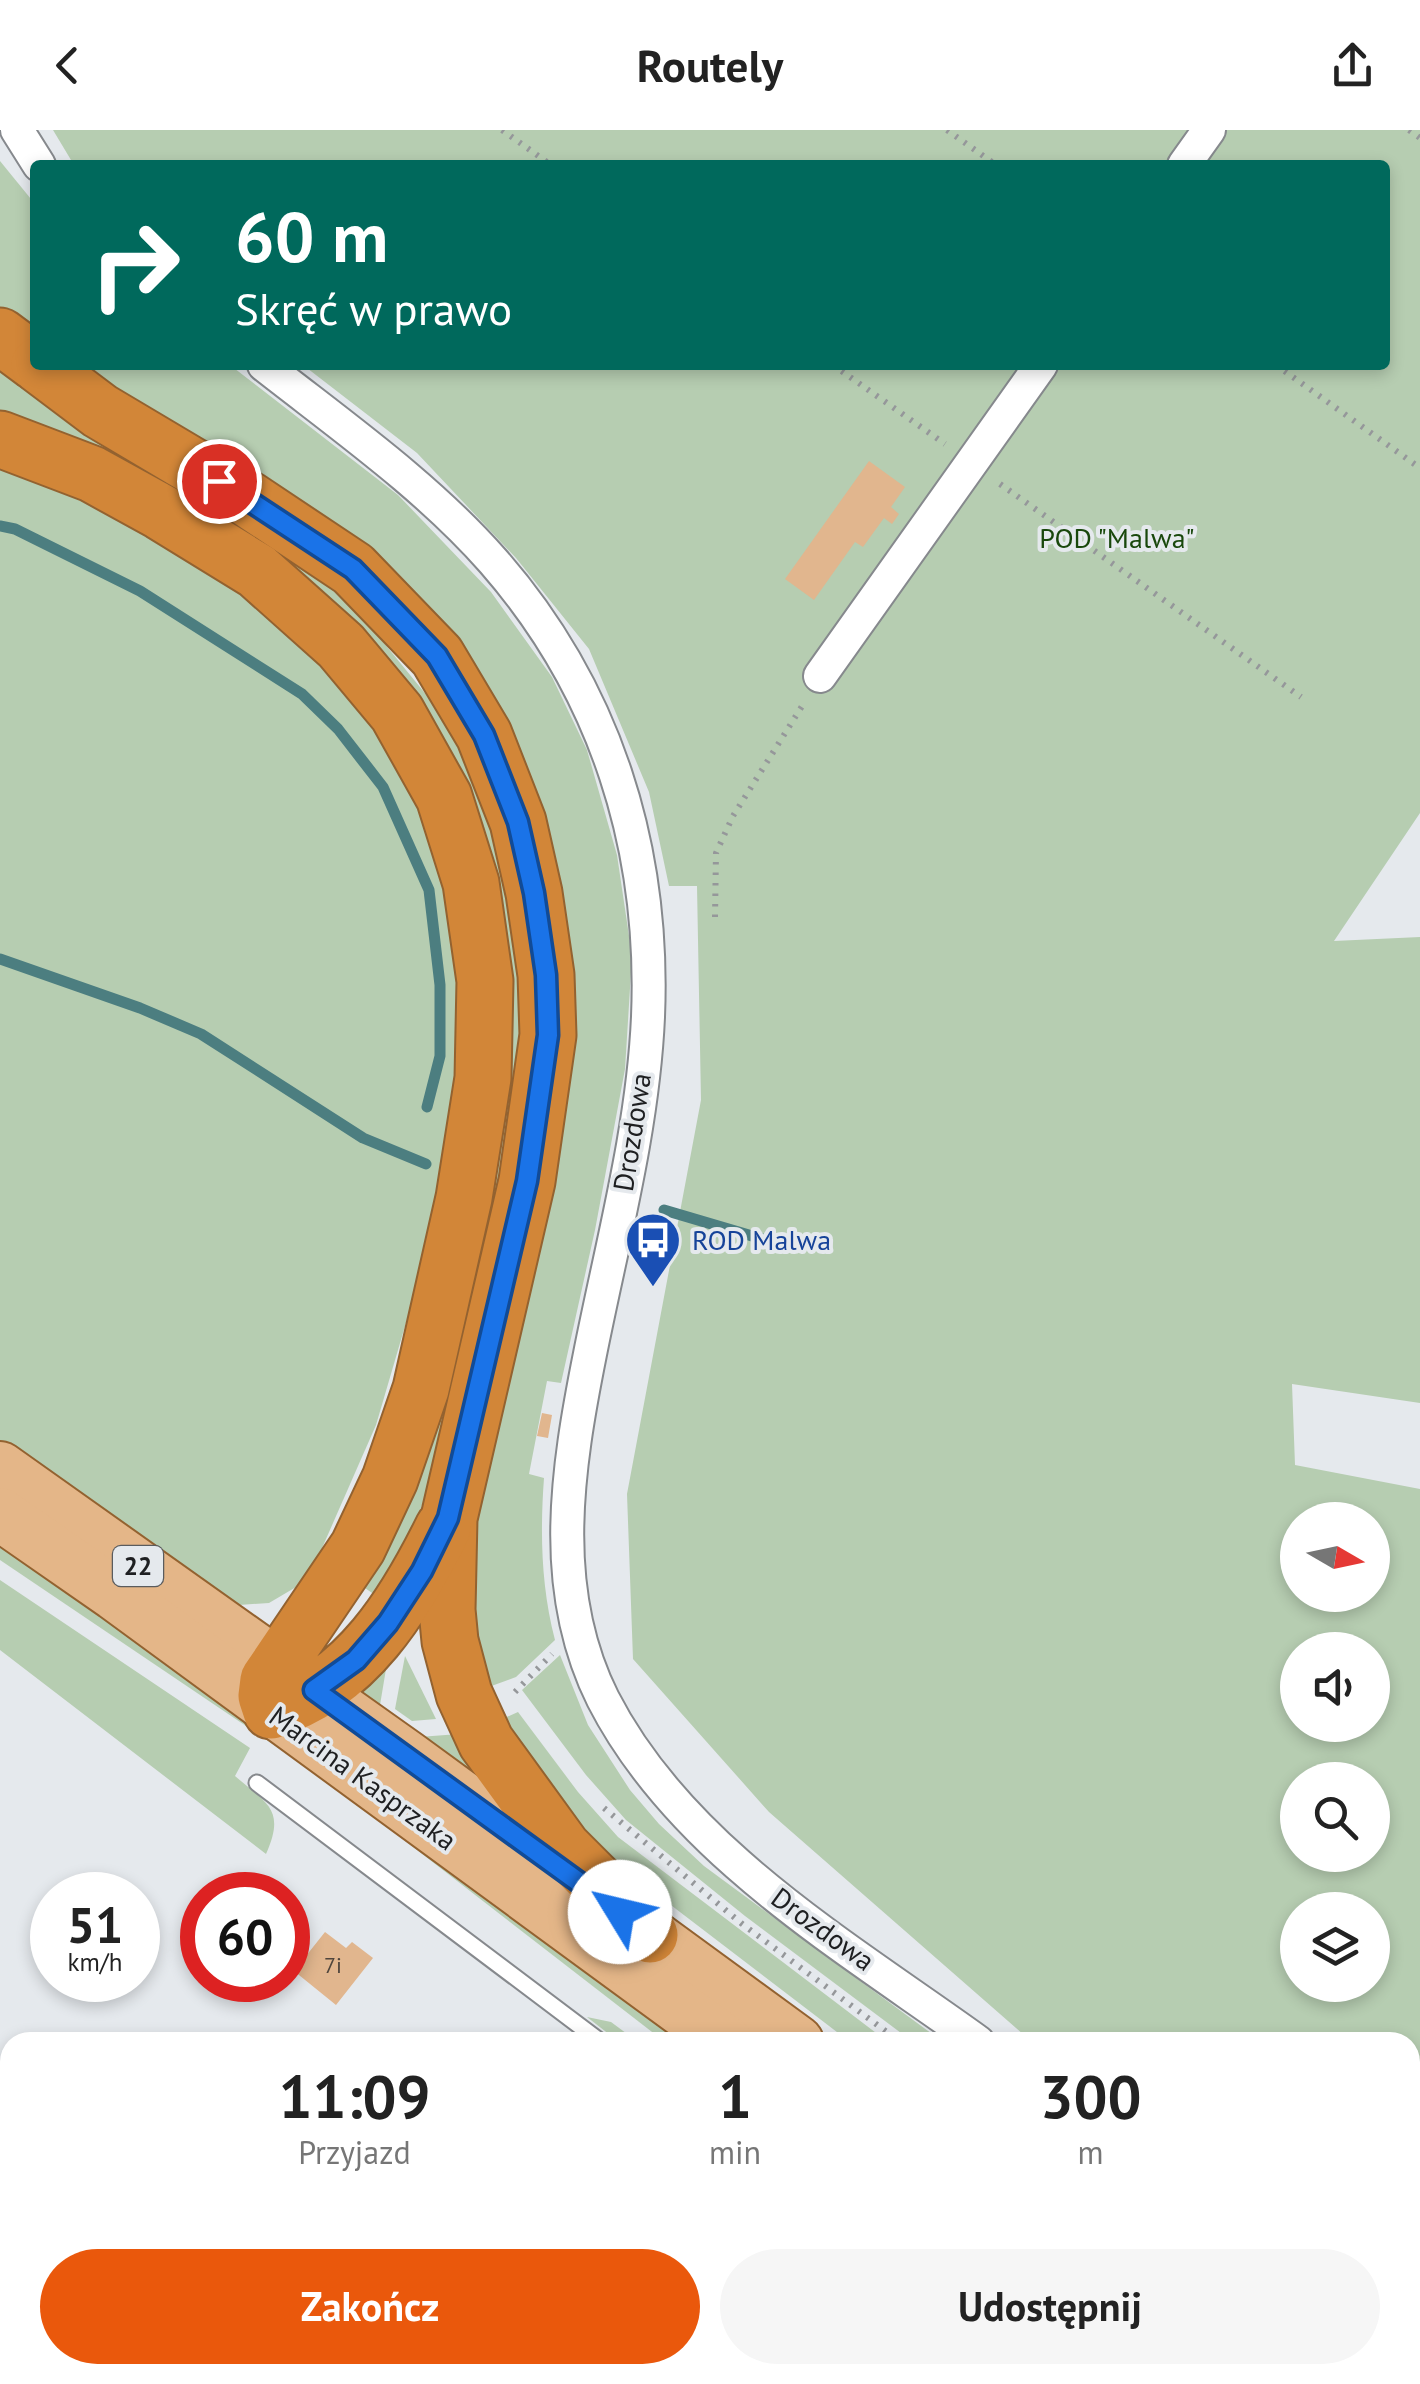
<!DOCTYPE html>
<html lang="pl">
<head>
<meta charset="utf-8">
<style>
	body { margin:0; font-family:"PT Sans",sans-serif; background:#f6f6f6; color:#222; height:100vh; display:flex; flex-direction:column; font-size:38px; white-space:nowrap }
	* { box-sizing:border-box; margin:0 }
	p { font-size:32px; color:#767676 }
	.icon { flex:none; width:55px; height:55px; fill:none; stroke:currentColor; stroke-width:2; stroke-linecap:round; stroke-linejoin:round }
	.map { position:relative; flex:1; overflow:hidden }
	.sheet { position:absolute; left:0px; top:1902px; width:1420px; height:352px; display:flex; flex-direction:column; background:#fff; border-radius:30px 30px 0 0; box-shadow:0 5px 15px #0003 }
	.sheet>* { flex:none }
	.hud { position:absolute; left:30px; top:30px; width:1360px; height:210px; border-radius:10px; box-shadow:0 5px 15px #0003; background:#00695c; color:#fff; overflow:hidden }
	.needle { width:65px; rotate:99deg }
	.buttons { position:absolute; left:1280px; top:1372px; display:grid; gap:20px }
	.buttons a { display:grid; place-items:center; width:110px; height:110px; border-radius:50%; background:#fff; box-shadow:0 5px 15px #0003; font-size:50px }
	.speed { position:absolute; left:30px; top:1742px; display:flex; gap:20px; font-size:50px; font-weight:700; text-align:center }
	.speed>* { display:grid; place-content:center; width:130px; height:130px; border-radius:50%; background:#fff; box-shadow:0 5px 15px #0003; line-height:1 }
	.speed small { font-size:25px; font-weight:400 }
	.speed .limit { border:15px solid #d22; background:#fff; color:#111 }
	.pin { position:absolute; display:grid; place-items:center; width:85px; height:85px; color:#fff; margin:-42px; border:5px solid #fff; border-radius:50%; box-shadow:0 2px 10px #0007 }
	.me { position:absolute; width:110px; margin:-55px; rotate:306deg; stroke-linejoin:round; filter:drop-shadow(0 0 8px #0008) }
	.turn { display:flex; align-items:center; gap:35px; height:210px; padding:0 40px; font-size:45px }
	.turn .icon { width:130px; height:130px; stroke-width:2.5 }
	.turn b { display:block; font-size:70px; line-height:85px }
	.eta { display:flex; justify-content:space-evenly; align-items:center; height:170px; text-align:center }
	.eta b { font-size:60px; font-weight:600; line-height:70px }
	.primary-button { display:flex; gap:20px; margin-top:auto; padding:20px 40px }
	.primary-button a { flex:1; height:115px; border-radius:60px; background:#ea580c; color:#fff; font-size:40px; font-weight:600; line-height:115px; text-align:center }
	.primary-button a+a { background:#f6f6f6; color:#222 }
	header { display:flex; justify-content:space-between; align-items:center; height:130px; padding:0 40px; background:#fff; font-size:45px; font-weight:600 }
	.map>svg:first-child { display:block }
	.green { fill:#b6cdb1; fill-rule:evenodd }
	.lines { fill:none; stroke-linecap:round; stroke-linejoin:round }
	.stream { stroke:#4c7e80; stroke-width:11 }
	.building { fill:#e1b68e }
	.service-casing { stroke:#86898d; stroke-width:19 }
	.minor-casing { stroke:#86898d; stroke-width:36 }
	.primary-casing { stroke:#936230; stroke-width:56 }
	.motorway-casing { stroke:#936230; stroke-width:59 }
	.path { stroke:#95979a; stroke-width:6; stroke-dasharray:2.5 8; stroke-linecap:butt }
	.service { stroke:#fff; stroke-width:15 }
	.minor { stroke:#fff; stroke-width:32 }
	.primary { stroke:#e4b688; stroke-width:52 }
	.motorway { stroke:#d28638; stroke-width:55 }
	.route-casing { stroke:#114b97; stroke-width:25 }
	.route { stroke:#1a73e8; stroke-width:18 }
	.labels { text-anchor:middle; stroke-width:8; stroke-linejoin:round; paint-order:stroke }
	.number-label { font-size:22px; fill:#4f453c }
	.shield { fill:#e5e9ed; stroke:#5a5c5e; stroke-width:2.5 }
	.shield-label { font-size:25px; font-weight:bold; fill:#1e1f21 }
	.park-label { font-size:28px; fill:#19480c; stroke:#e5e9ed }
	.street-label { font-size:28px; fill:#1e1f21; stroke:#e5e9ed }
	.transit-label { font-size:28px; fill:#164399; stroke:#e5e9ed; text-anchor:start }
</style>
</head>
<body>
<header><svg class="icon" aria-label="back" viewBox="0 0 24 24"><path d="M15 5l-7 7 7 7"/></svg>Routely<svg class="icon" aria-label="share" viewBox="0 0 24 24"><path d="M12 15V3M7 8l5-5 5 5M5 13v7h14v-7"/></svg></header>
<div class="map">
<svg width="1420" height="2254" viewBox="0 0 1420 2254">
	<rect width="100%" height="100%" fill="#e5e9ed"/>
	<!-- green -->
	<g class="green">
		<path d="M53 0H1420V683L1334 811 1420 807V1273L1292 1254 1295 1335 1420 1359V2198L1410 2191V1912H1032L769 1682 633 1529 627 1364 701 970 697 756H669L649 662 589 519 516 428 417 323 303 235H1385V35H74ZM1298 1390H1372V1465H1298ZM1298 1520H1372V1595H1298ZM1298 1650H1372V1725H1298ZM1298 1780H1372V1855H1298Z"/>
		<polygon points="0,31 35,74 35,211 0,184"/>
		<path d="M72 235H230L398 365 491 462 552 547 587 620 617 725 632 826 625 939 595 1100 561 1253 547 1251 529 1344 544 1348C540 1403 541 1456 555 1510L516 1547 486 1558 471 1506 472 1394 543 1070 506 595Z"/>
		<polygon points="0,236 262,407 352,474 433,573 484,655 517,777 525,924 446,1311 410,1407 378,1467 362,1456 503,926 420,578 0,290"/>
		<polygon points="0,333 40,346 160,414 268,482 340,542 411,639 452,744 464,900 437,1087 376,1295 308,1450 269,1473 239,1475 178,1447 0,1319"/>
		<polygon points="0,1413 334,1645 329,1652 0,1430"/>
		<path d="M0 1450 250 1618 235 1646C267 1674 286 1679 266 1724L0 1520Z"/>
		<polygon points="389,1521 379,1581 346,1563"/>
		<polygon points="560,1525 588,1595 630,1660 659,1694 704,1736 943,1912 913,1912 745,1786 626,1690 586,1645 522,1560"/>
		<polygon points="405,1526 436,1589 412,1591 395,1579"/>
		<polygon points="518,1582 578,1662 618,1707 888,1912 850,1912 608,1727 579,1699 502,1589"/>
		<polygon points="459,1604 486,1652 419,1607"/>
		<polygon points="359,1675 695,1912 665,1912"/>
		<polygon points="587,1887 611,1892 638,1912 619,1912"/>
	</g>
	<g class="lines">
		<!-- stream -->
		<g class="stream">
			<polyline points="0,396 15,399 140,461 302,564 338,599 383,657 429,760 440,855 440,926 427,977"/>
			<polyline points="0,829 140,878 201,904 363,1008 426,1034"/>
			<polyline points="664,1080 776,1113"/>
		</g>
	</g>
	<!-- building -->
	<g class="building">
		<polygon points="869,331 905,357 891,377 899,384 892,394 884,388 863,417 855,412 814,470 785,449"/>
		<polygon points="542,1283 552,1285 548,1308 537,1306"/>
		<polygon points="325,1802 346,1818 352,1812 373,1828 336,1875 294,1841"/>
		<polygon points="13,2245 47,2245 41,2254 6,2254"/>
		<polygon points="454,2245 513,2245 507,2254 448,2254"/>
		<polygon points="623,2245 645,2245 639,2254"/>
	</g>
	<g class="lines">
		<!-- service casing -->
		<g class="service-casing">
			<g id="service">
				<polyline points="257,1653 601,1912"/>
				<polyline points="1031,2245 1043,2254"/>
			</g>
		</g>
		<!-- minor casing -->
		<g class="minor-casing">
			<g id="minor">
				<polyline points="17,0 39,35"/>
				<polyline points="1184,35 1209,0"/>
				<path d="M264 235C343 297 427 356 493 431 606 560 655 718 648 887 643 1000 612 1113 590 1224 567 1339 548 1459 603 1569 680 1720 845 1816 978 1912"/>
				<polyline points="820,546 1041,235"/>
				<polyline points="1410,2228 1420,2235"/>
			</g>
		</g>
		<!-- primary casing -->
		<g class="primary-casing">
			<g id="primary">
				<polyline points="0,1338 407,1627 797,1912"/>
				<polyline points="0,1384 115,1464 726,1912"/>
				<polyline points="1174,2245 1186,2254"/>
				<polyline points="1248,2245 1260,2254"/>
			</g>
		</g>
		<!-- motorway casing -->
		<g class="motorway-casing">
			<g id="motorway">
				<polyline points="0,206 35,232"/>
				<polyline points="39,235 100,281 248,369 353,439 437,526 484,605 518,692 534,763 546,845 548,905 527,1051 449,1388 447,1480 450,1511 464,1564 486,1612 563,1718 650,1805"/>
				<path d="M0 309 92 344 161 382 257 441 341 516 397 583 444 667 471 753 485 851 483 948 464 1068 421 1259 390 1349 358 1417 268 1550 266 1566 271 1581C356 1556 406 1473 443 1398"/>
			</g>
		</g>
		<!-- path -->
		<g class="path">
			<polyline points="502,0 551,35"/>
			<polyline points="947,0 996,35"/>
			<polyline points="1409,0 1420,8"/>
			<polyline points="833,235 945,314"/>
			<polyline points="1276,235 1420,338"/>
			<polyline points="1000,354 1301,567"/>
			<polyline points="715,787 716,723 733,686 804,573"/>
			<polyline points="515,1562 552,1524"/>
			<polyline points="604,1678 741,1793 900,1912"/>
			<polyline points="1075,2245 1087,2254"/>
			<polyline points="1087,2245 1099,2254"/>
			<polyline points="1343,2245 1355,2254"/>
		</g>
		<!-- service -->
		<use href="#service" class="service"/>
		<!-- minor -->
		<use href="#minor" class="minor"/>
		<!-- primary -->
		<use href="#primary" class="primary"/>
		<!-- motorway -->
		<use href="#motorway" class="motorway"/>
	</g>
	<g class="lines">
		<!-- route casing -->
		<g class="route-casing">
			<polyline id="route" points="219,351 353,439 437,526 484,605 518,692 534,763 546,845 548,905 527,1051 448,1388 422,1441 388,1493 356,1530 314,1560 620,1782"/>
		</g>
		<!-- route -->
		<use href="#route" class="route"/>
	</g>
	<!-- icons -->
	<defs>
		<g id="bus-pin" transform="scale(2.875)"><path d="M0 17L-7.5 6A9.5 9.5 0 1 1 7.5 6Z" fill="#1a4fb4" stroke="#e5e9ed"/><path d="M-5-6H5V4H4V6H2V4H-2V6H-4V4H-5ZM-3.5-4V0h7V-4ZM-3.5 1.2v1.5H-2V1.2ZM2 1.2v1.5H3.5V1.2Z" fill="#fff"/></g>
	</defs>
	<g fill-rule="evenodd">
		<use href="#bus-pin" x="653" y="1110"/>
	</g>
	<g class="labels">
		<!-- number labels -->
		<g class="number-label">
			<text x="333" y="1843">7i</text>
		</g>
		<!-- shield labels -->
		<rect class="shield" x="113" y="1416" width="50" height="40" rx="8"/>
		<g class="shield-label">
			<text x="138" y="1445">22</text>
		</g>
		<!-- park labels -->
		<g class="park-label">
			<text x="1117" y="418">POD "Malwa"</text>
		</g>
		<!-- street labels -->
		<g class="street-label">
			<text transform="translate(632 1002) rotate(-81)" y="10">Drozdowa</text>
			<text transform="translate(363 1648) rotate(36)" y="10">Marcina Kasprzaka</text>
			<text transform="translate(823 1799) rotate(36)" y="10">Drozdowa</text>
		</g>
		<!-- transit labels -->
		<g class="transit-label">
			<text x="692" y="1120">ROD Malwa</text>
		</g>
	</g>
</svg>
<div class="buttons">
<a><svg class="needle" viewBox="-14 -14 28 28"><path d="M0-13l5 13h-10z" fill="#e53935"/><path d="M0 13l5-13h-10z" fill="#767676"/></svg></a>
<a><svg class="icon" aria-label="sound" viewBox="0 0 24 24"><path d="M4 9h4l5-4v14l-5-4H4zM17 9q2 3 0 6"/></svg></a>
<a><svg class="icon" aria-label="search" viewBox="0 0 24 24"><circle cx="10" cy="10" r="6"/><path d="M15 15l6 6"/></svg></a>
<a><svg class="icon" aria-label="layers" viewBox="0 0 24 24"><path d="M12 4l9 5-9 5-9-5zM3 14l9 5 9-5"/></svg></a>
</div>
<div class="speed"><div>51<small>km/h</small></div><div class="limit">60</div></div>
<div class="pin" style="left:219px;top:351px;background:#d93025"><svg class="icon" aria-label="arrive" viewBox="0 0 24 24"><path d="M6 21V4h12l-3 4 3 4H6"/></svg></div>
<svg class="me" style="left:620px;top:1782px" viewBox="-20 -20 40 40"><circle r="19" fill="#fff"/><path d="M0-13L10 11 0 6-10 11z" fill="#1a73e8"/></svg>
<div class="hud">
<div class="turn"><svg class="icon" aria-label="right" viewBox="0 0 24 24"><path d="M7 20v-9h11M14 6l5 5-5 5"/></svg><div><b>60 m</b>Skręć w prawo</div></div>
</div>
<section class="sheet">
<div class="eta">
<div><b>11:09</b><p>Przyjazd</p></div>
<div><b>1</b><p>min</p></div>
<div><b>300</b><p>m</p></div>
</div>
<div class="primary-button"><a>Zakończ</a><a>Udostępnij</a></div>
</section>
</div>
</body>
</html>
